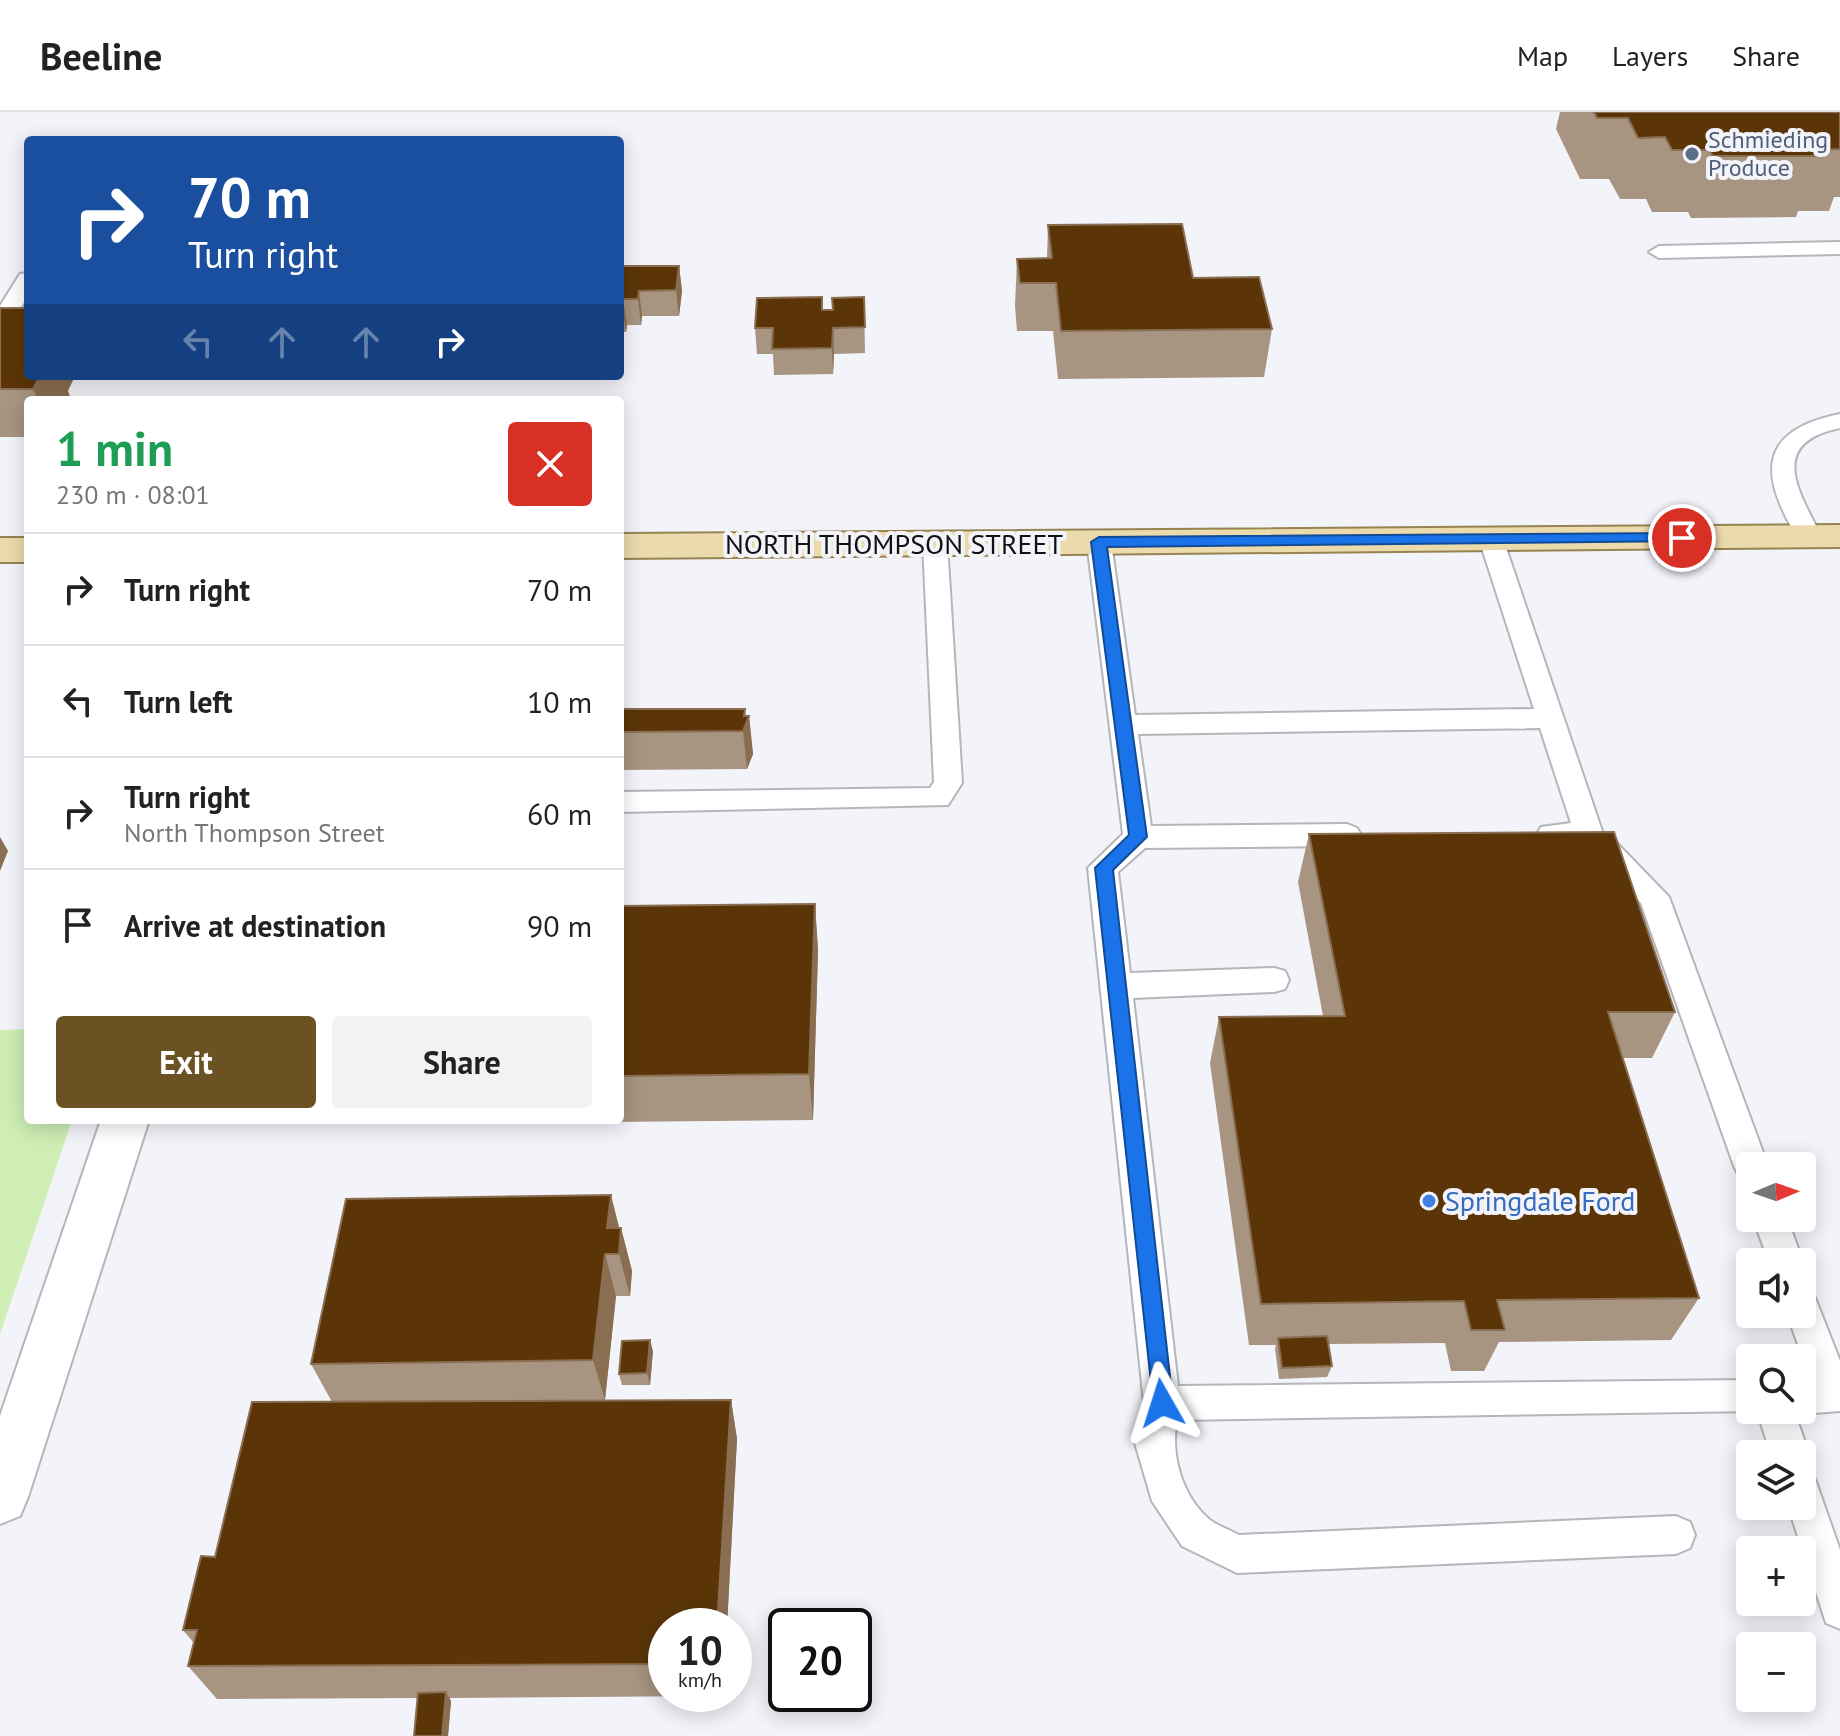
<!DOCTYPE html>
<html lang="en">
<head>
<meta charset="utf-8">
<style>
	body { margin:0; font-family:"PT Sans",sans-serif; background:#f2f2f2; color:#222; height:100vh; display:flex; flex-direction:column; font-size:30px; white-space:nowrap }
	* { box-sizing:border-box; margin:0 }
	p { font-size:26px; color:#767676 }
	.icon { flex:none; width:44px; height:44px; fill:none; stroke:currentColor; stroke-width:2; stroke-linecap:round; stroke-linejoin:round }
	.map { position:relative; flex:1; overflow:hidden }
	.side { position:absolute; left:24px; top:284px; width:600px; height:728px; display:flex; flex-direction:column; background:#fff; border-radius:8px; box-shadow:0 4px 20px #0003 }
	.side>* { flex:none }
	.banner { position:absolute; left:24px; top:24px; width:600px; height:244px; border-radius:8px; box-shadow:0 4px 20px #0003; background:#1a4fa0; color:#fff; overflow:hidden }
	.needle { width:52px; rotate:88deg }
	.tools { position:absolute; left:1736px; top:1040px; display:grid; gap:16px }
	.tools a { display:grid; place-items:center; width:80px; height:80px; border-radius:8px; background:#fff; box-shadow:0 4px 20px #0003; font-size:40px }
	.speed { position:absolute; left:648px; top:1496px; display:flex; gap:16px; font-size:40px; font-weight:700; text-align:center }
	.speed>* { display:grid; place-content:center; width:104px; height:104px; border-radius:50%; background:#fff; box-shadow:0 4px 20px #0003; line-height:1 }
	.speed small { font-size:20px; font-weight:400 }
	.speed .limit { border:4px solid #111; border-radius:12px; background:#fff; color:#111 }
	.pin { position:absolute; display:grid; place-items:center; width:68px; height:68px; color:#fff; margin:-34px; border:4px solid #fff; border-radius:50%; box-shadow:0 2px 8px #0007 }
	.me { position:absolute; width:88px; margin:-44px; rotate:354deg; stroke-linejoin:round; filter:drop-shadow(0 0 6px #0008) }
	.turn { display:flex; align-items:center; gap:28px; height:168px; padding:0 32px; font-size:36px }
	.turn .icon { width:104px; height:104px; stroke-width:2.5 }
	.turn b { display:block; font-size:56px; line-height:68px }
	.lanes { display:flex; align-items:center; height:76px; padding:0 32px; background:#0003; justify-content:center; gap:40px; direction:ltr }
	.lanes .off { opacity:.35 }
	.round { display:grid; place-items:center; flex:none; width:84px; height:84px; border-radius:8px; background:#f2f2f2 }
	.overview { display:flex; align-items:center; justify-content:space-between; height:136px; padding:0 32px }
	h1 { font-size:48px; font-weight:800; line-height:60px; color:#1e9e55 }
	.primary-button { display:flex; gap:16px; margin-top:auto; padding:16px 32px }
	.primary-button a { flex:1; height:92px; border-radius:8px; background:#6b5223; color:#fff; font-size:32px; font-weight:800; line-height:92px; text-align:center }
	.primary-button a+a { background:#f2f2f2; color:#222 }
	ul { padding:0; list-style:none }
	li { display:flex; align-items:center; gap:24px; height:112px; padding:0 32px; border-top:2px solid #e0e0e0 }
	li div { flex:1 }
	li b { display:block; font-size:30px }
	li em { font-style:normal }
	header { display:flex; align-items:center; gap:48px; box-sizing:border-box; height:112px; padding:0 40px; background:#fff; border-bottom:2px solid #e0e0e0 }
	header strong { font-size:38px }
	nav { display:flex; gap:44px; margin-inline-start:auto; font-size:28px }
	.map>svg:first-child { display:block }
	.green { fill:#ceeeb4 }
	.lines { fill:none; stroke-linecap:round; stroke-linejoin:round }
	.service-casing { stroke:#b5b5bc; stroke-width:4 }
	.tertiary-casing { stroke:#b5b5bc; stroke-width:4 }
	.primary-casing { stroke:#968352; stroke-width:4 }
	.service { fill:#fff; fill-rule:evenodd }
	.tertiary { fill:#fff; fill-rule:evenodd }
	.primary { fill:#ebdaac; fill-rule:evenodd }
	.wall { fill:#a79481 }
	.shaded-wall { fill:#896e51 }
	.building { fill:#5b3508; stroke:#896e51; stroke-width:2 }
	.route { fill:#1a73e8; stroke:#114b97; stroke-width:2 }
	.service-dot { fill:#5c6f8a; stroke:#f3f3fa; stroke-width:3 }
	.shop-dot { fill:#3f7fe0; stroke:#f3f3fa; stroke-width:3 }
	.labels { text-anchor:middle; stroke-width:8; stroke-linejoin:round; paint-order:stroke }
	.far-service-label { font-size:24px; fill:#4e5e75; stroke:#f3f3fa; text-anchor:start }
	.street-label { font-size:28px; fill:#111114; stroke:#f3f3fa }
	.shop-label { font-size:28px; fill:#366cbe; stroke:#f3f3fa; text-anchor:start }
</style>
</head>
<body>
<header>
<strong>Beeline</strong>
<nav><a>Map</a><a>Layers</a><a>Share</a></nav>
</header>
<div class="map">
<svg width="1840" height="1624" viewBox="0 0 1840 1624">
	<rect width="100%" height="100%" fill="#f3f3fa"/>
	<!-- green -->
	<polygon class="green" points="28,917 28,1008 72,1008 0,1222 0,918"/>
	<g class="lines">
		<!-- service casing -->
		<g class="service-casing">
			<g id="service">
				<polygon points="1840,130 1840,142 1659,146 1649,140 1659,134"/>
				<polygon points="28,161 28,184 8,216 0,218 0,194 20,162"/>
				<path d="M1840 302V316C1766 331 1799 381 1822 425L1819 431H1801C1760 367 1754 319 1840 302Z"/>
				<path d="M1491 419 1503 427 1603 722 1609 723 1669 785 1768 1054H1750V1068L1739 1064 1734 1054 1641 791 1585 732 1541 729 1537 722 1541 715 1571 711 1540 616 1138 622 1151 714 1347 712 1357 716 1361 723 1357 730 1347 734 1145 736 1118 760 1130 861 1274 856 1285 859 1289 868 1285 877 1274 880 1133 886 1178 1274 1750 1268V1298H1802V1268H1811L1787 1202H1802V1178L1814 1183 1840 1249V1299L1802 1302 1794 1299 1809 1342 1802 1355V1342H1771L1757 1299 1177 1308C1170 1342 1182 1385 1210 1408 1218 1414 1230 1418 1239 1423L1676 1404 1690 1410 1695 1423 1690 1436 1676 1442 1237 1461 1182 1434 1152 1389 1135 1331 1144 1291 1088 756 1123 722 1087 430 1099 422 1111 430 1135 603 1534 597 1479 427Z"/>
				<polygon points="935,423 947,431 962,671 948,693 620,700 620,680 930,676 934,670 923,431"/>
				<polygon points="1753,1106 1787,1106 1803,1150 1802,1153 1769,1150"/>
				<polygon points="1802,1362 1815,1367 1840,1438 1840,1517 1826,1511 1788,1394 1802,1394"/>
			</g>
		</g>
		<!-- tertiary casing -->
		<g class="tertiary-casing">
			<polygon id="tertiary" points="101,1008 149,1008 28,1385 20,1404 0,1412 0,1304"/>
		</g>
		<!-- primary casing -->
		<g class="primary-casing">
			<g id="primary">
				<polygon points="1840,413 1840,435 620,446 620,422"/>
				<rect x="0" y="426" width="28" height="24"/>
			</g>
		</g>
		<!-- service -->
		<use href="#service" class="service"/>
		<!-- tertiary -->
		<use href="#tertiary" class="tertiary"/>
		<!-- primary -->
		<use href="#primary" class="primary"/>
	</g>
	<!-- wall -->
	<g class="wall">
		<polygon points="1560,0 1840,0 1840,85 1834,85 1829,99 1798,99 1796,105 1691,106 1688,100 1652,100 1646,87 1620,87 1609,67 1580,67 1556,17"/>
		<polygon points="1048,113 1193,166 1272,217 1264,265 1058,267 1053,219 1017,219 1015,194 1017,147 1047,146"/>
		<polygon points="620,154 679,154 682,179 679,204 642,204 641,213 627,213 626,220 620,220"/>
		<polygon points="864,185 865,241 834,242 833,262 774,263 773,242 757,242 755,216 822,198 833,198"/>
		<polygon points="0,196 68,279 71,288 28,288 28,325 0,325"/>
		<polygon points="620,597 745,597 745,604 749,604 753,642 747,657 620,658"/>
		<polygon points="1309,722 1675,900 1652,946 1623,946 1699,1186 1671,1228 1499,1230 1484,1259 1451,1259 1445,1231 1328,1232 1332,1254 1327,1265 1279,1267 1275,1237 1276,1233 1249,1233 1210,951 1219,905 1323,904 1298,770"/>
		<polygon points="815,792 818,839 813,1008 390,1012 389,1008 620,1008 620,794"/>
		<polygon points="619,1116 621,1116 632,1159 630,1184 616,1184 605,1288 731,1288 737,1327 727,1514 666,1514 666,1582 723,1582 722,1584 449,1586 451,1589 448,1624 414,1624 418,1586 217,1587 188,1554 194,1531 183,1518 215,1445 332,1290 311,1252"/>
		<polygon points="653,1239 650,1273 622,1273 619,1262"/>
	</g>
	<!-- shaded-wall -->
	<g class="shaded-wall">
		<polygon points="679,154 682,179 679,204 676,178"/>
		<polygon points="639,179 642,204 641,213 638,187"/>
		<polygon points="623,187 627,213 626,220 622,195"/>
		<polygon points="833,216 834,242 833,262 832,236"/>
		<polygon points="40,264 75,264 68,279 71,288 38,288 33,277"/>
		<polygon points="745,597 746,612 749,604 753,642 747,657 743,619"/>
		<polygon points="0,725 8,739 0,759"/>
		<polygon points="815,792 818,839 813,1008 809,962"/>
		<polygon points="611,1083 621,1123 621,1116 632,1159 630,1184 619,1142 607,1116"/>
		<polygon points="605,1142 616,1184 605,1288 593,1248"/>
		<polygon points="650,1228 653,1239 650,1273 647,1261"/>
		<polygon points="731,1288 737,1327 727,1514 717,1514"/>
		<polygon points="446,1580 451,1589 448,1624 442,1624"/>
	</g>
	<!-- building -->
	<g class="building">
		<polygon points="1594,0 1840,0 1840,37 1816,38 1820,44 1713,44 1709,38 1672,38 1665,25 1638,26 1628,6 1597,6"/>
		<polygon points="1182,112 1193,166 1259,165 1272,217 1061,219 1056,171 1020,171 1017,147 1052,146 1048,113"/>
		<polygon points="620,154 679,154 676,178 639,179 638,187 623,187 622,195 620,195"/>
		<polygon points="822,185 822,198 833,198 832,186 864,185 865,215 833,216 832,236 772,237 773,216 755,216 757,186"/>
		<polygon points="0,196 28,196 28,264 40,264 33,277 0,277"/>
		<polygon points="620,597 745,597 744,604 749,604 743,619 620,620"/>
		<polygon points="1614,720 1675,900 1608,900 1699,1186 1497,1188 1505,1218 1471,1218 1464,1189 1261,1192 1219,905 1345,904 1309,722"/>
		<polygon points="815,792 809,962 620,964 620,794"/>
		<polygon points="611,1083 607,1116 621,1116 619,1142 605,1142 593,1248 311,1252 346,1087"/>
		<polygon points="1327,1224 1332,1254 1282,1256 1278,1226"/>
		<polygon points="650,1228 647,1261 619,1262 622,1229"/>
		<polygon points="731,1288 717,1514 666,1514 666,1552 188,1554 197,1518 183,1518 201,1444 215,1445 252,1290"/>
		<polygon points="446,1580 442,1624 414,1624 418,1581"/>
	</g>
	<!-- route -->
	<polygon class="route" points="1682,421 1690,426 1688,429 1107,435 1147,725 1113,758 1173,1291 1170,1298 1162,1301 1154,1298 1095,756 1129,723 1091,430 1099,425"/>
	<!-- markers -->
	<circle class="service-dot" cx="1692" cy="42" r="8"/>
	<circle class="shop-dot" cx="1429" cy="1089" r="8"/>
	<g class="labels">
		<!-- far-service labels -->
		<g class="far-service-label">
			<text x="1708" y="36">Schmieding<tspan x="1708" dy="28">Produce</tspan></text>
		</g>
		<!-- street labels -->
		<g class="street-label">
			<text x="894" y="442">NORTH THOMPSON STREET</text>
		</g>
		<!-- shop labels -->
		<g class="shop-label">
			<text x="1445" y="1099">Springdale Ford</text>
		</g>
	</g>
</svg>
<div class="tools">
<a><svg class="needle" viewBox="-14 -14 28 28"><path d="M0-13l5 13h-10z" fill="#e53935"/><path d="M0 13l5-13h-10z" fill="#767676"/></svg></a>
<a><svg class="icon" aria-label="sound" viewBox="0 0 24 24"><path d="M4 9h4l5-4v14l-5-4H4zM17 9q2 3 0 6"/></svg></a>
<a><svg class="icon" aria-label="search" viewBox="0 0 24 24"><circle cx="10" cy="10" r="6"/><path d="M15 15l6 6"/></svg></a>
<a><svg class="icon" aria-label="layers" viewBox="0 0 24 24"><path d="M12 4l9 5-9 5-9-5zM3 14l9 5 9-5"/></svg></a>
<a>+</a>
<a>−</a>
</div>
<div class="speed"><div>10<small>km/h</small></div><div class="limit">20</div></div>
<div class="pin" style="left:1682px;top:426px;background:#d93025"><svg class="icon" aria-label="arrive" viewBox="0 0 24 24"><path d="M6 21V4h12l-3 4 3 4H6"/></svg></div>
<svg class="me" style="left:1162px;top:1291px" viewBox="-20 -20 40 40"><path d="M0-17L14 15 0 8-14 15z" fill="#1a73e8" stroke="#fff" stroke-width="4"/></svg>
<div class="banner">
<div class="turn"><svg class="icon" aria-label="right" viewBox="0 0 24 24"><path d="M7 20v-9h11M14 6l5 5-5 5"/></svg><div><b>70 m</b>Turn right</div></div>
<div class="lanes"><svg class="icon off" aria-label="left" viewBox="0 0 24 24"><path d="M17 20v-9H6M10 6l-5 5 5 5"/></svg><svg class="icon off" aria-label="ahead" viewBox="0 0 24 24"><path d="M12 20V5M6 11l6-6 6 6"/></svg><svg class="icon off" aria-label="ahead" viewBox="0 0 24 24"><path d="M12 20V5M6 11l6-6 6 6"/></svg><svg class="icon" aria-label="right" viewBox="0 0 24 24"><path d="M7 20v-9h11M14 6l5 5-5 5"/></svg></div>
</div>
<section class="side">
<div class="overview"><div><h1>1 min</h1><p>230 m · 08:01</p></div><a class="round" style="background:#d93025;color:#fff"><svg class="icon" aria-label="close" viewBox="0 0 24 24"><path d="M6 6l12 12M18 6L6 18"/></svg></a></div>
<ul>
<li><svg class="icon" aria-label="right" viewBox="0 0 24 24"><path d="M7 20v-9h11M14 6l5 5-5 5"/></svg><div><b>Turn right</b></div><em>70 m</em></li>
<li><svg class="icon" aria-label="left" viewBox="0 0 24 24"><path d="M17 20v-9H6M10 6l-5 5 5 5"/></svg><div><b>Turn left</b></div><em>10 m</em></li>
<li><svg class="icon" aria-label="right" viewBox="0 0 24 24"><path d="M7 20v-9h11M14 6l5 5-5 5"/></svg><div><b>Turn right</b><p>North Thompson Street</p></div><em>60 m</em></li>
<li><svg class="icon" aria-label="arrive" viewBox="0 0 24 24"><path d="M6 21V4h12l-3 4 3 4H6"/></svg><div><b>Arrive at destination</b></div><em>90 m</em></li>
</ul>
<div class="primary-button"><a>Exit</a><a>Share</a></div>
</section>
</div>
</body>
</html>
